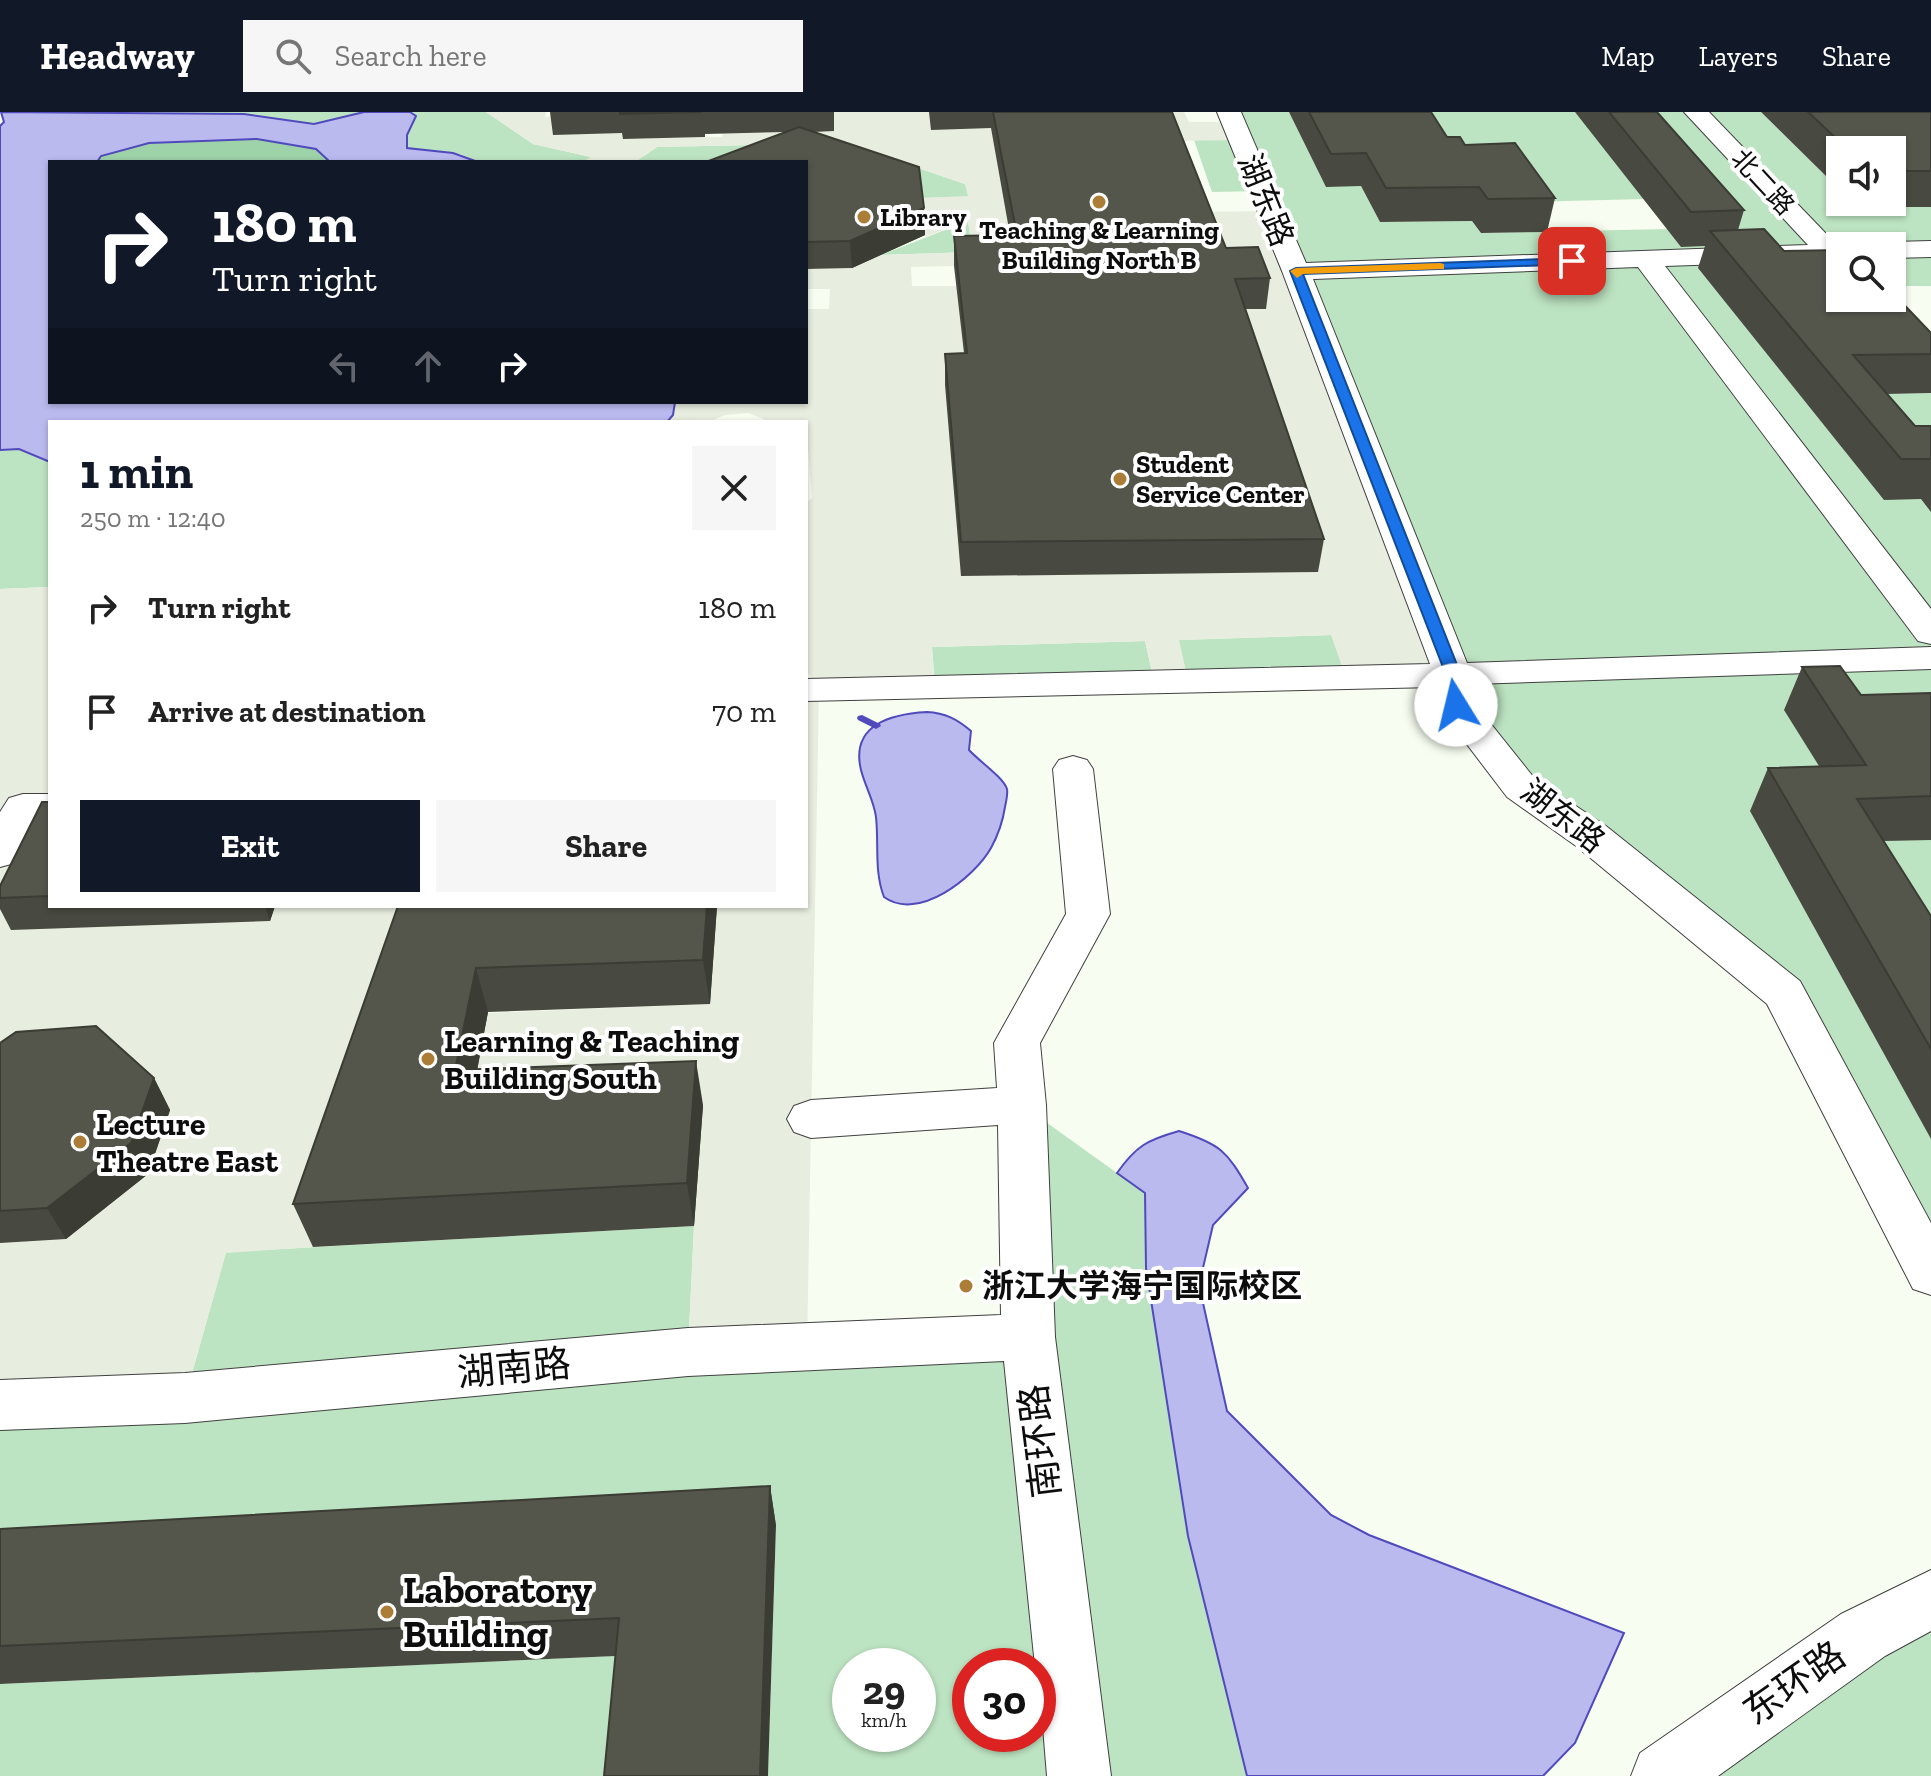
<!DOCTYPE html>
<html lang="en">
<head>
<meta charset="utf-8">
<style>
	body { margin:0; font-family:"Zilla Slab","Noto Sans SC",serif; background:#f6f6f6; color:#222; height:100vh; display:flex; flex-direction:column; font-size:30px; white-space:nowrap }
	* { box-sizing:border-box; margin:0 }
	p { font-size:26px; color:#767676 }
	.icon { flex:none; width:44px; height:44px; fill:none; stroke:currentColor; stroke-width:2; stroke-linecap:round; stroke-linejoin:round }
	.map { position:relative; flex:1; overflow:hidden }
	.details { position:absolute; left:48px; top:308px; width:760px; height:488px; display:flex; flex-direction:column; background:#fff; border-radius:0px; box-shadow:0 2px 6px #0004 }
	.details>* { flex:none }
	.banner { position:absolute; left:48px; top:48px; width:760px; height:244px; border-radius:0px; box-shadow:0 2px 6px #0004; background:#111827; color:#fff; overflow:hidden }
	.controls { position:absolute; left:1826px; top:24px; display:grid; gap:16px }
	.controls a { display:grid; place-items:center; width:80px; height:80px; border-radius:0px; background:#fff; box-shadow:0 2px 6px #0004; font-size:40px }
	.speed { position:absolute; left:832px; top:1536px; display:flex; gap:16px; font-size:40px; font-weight:700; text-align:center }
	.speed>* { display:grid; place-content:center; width:104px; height:104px; border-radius:50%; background:#fff; box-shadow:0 2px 6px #0004; line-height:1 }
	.speed small { font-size:20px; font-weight:400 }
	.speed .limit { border:12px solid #d22; background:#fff; color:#111 }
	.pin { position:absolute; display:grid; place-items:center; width:68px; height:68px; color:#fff; margin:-34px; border-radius:16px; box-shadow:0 4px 12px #0006 }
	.me { position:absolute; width:88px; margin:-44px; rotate:351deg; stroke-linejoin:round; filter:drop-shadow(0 0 6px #0008) }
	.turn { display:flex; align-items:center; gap:28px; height:168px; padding:0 32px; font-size:36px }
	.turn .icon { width:104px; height:104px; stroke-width:2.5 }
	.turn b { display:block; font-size:56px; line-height:68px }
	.lanes { display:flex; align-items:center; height:76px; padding:0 32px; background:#0003; justify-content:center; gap:40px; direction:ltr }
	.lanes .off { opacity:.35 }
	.round { display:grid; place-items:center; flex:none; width:84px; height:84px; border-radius:0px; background:#f6f6f6 }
	.head { display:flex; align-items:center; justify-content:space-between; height:136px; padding:0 32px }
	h1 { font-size:48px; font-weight:800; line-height:60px; color:#111827 }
	.primary-button { display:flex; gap:16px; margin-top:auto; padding:16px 32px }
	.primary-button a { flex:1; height:92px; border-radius:0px; background:#111827; color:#fff; font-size:32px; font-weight:800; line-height:92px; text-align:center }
	.primary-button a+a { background:#f6f6f6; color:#222 }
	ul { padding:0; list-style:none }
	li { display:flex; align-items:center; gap:24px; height:104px; padding:0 32px }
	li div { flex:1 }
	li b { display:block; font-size:30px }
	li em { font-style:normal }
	header { display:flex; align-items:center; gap:48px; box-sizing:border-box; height:112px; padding:0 40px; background:#111827; color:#fff }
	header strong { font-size:38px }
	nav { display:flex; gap:44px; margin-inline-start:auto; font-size:28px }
	.search { width:560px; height:72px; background:#f6f6f6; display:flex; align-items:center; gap:20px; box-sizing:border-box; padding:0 28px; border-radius:0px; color:#767676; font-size:30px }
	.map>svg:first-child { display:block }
	.green { fill:#bde4c2; fill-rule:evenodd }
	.forest { fill:#9ed2a9 }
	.plaza { fill:#e7eddf; fill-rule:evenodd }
	.water { fill:#bbbaef; stroke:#504abd; stroke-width:2 }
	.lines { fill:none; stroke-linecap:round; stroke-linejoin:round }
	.stream { fill:#504abd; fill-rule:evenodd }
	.street-casing { stroke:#404040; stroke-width:2 }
	.street { fill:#fff; fill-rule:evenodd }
	.wall { fill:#484940 }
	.shaded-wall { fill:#3b3c34 }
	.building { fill:#54554b; stroke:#3b3c34; stroke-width:2 }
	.route { fill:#1a73e8; stroke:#114b97; stroke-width:2 }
	.slow { fill:#f59e0b }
	.poi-dot { fill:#ac7d36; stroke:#fff; stroke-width:3 }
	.labels { text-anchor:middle; stroke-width:8; stroke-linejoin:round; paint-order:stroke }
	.far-street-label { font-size:26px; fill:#0d0d0d; stroke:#fff }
	.far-poi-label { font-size:26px; font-weight:bold; fill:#0d0d0d; stroke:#fff; text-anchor:start }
	.street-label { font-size:32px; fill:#0d0d0d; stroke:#fff }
	.poi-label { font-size:32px; font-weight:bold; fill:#0d0d0d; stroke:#fff; text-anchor:start }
	.near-street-label { font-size:38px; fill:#0d0d0d; stroke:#fff }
	.near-poi-label { font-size:38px; font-weight:bold; fill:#0d0d0d; stroke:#fff; text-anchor:start }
</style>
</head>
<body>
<header>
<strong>Headway</strong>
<div class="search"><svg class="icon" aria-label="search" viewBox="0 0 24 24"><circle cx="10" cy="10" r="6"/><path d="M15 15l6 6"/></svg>Search here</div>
<nav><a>Map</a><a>Layers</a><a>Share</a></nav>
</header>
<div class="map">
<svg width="1931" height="1664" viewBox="0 0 1931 1664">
	<rect width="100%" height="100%" fill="#f7fdf0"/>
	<!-- green -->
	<g class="green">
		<polygon points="113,0 364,0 314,12 244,2"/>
		<polygon points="410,0 486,0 533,32 613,50 478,50 460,42 411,39 405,32 414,1"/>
		<polygon points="1228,0 1289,0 1361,74 1380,110 1472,109 1481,121 1718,116 1621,0 1761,0 1828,66 1840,66 1840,90 1888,90 1893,95 1931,95 1931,174 1892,174 1892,134 1840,134 1717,178 1931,387 1931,1161 1784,881 1591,724 1456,593 1262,79 1212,80 1194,28 1239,28"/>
		<polygon points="1405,0 1576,0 1645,87 1526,90"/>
		<polygon points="845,31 965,72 969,85 920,86 806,50 635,50 657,35"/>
		<polygon points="968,109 973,140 881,143"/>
		<polygon points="1931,281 1931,354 1838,283"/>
		<polygon points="19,337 50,350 50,475 0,477 0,338"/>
		<polygon points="1332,523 1345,563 1188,568 1178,528"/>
		<polygon points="1145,529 1154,569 935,575 932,535"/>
		<path d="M1022 993 1145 1081 1146 1156 1188 1424 1247 1664H768L776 1414 0 1457V1293L185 1286 226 1140 694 1114 688 1240 1027 1225ZM850 1554H918V1622H850ZM970 1554H1038V1622H970Z"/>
		<polygon points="1931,1487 1931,1664 1663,1664"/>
		<polygon points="631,1543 621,1664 0,1664 0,1572"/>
	</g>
	<!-- forest -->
	<polygon class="forest" points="257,27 316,37 330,50 97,50 100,44 149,31"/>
	<!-- plaza -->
	<g class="plaza">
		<path d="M486 0H546L545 5 558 4 624 21V27L722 25 723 20 816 0H1184L1189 10H1221L1241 28 1171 29 1198 100 1270 99 1453 563H1345L1331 523 1179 528 1188 568 1154 569 1145 529 932 535 935 575 819 578 807 1235 688 1240 694 1114 469 1002 488 901 710 892 717 794H806V578L819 577 806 558V391L812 386 806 310H771L748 301 725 303 708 310H667L673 303 675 290H806V197H829L830 177H806V157L852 156 881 143 972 140 968 109 925 125 920 86 968 84 965 72 845 31 657 35 635 50H582L591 45 533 32ZM956 154 958 174H912L911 155Z"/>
		<polygon points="50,475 50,737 11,817 275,794 429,794 313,1135 226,1141 185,1286 0,1293 0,477"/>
	</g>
	<!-- water -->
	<g class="water">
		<polygon points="1,0 244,2 314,12 364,0 410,0 416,4 407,23 407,36 453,41 478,50 330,50 316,37 257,27 149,31 101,44 97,50 50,50 50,290 675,290 673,303 667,310 50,310 50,350 19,337 0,338 0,14 4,10"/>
		<path d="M927 600C945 601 957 607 971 619L969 638C979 649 1003 665 1007 677 1008 682 1006 690 1005 695 1003 708 997 725 991 736 974 766 918 810 884 785 874 759 879 733 876 705 874 689 865 674 861 658 850 612 892 602 927 600Z"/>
		<path d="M1179 1019C1220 1032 1227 1039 1248 1076L1213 1113 1199 1173 1227 1299 1331 1403 1369 1423 1624 1521 1575 1631 1543 1664H1247L1188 1424 1146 1156 1145 1081 1117 1061C1136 1034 1147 1028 1179 1019Z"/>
	</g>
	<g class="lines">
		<!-- stream -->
		<polygon class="stream" points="862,603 880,612 881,614 876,617 858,608 857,606 858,604"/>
		<!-- street casing -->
		<g class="street-casing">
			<g id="street">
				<polygon points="1217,0 1241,0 1306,151 1808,133 1684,0 1709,0 1836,132 1848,134 1840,134 1840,148 1665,154 1931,497 1931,532 1918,529 1638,155 1313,167 1467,551 1931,535 1931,557 1473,572 1475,592 1535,667 1606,714 1800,869 1931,1111 1931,1183 1913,1177 1767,892 1576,734 1507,685 1437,593 1435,575 806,589 806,567 1430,552 1282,159"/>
				<polygon points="1931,129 1931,145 1892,146 1892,134 1881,134 1892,130"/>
				<polygon points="1073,644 1087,648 1093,657 1110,802 1040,931 1046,993 1055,1225 1111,1664 1047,1664 1038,1554 1035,1554 1004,1249 688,1264 185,1311 0,1318 0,1268 185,1261 688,1216 1001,1203 998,1013 811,1026 794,1020 787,1007 794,994 811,988 997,976 994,931 1066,802 1053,657 1059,648"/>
				<polygon points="23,682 50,682 50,708 37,708 15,751 0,755 0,700 9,686"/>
				<polygon points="1931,1458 1931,1519 1885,1544 1718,1664 1631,1664 1640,1641 1841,1502"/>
			</g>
		</g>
		<!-- street -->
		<use href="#street" class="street"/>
	</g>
	<!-- wall -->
	<g class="wall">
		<polygon points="550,0 834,0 834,19 813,20 924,96 925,123 852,156 806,157 806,50 785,20 705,22 705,25 623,27 622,21 553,23"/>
		<polygon points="929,0 1172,0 1226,136 1270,166 1266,197 1245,197 1324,427 1318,460 961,464 945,273 945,242 964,241 954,154 954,124 1010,123 991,16 931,18"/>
		<polygon points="1289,0 1431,0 1447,25 1465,33 1555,86 1547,120 1481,121 1472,109 1380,110 1361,74 1326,75"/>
		<polygon points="1575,0 1657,0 1744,98 1738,118 1784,139 1931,221 1931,281 1887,282 1915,314 1931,314 1931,400 1921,387 1884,388 1698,156 1705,134 1681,135"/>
		<polygon points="1761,0 1931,0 1931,95 1893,95 1888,90 1892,90 1892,38 1840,38 1840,66 1829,67"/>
		<polygon points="1802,555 1861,583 1931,581 1931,728 1884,729 1931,804 1931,1027 1750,699 1768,656 1819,654 1784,598"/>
		<polygon points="50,690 50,794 275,794 270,809 11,818 0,797 0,774"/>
		<polygon points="398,794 717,794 710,892 488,900 477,958 703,993 694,1114 313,1135 293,1092"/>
		<polygon points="0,931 154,966 170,998 148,1062 66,1127 0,1131"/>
		<polygon points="770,1374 776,1414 615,1544 0,1572 0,1417"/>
	</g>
	<!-- shaded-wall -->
	<g class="shaded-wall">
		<polygon points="924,96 925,123 852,156 850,129"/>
		<polygon points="265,794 275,794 270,809"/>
		<polygon points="707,794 717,794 710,892 703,848"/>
		<polygon points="476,856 488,900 469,1002 455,958"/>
		<polygon points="696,949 703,993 694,1114 687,1071"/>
		<polygon points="154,966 170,998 148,1062 66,1127 47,1096"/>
		<polygon points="770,1374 776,1414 768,1664 760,1664"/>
	</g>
	<!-- building -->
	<g class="building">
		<polygon points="620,0 702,0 620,2"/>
		<polygon points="993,0 1172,0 1226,136 1258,135 1270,166 1235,167 1324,427 961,430 945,242 967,241 954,124 1017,123"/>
		<polygon points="1309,0 1431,0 1447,25 1460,25 1465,33 1515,31 1555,86 1488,87 1479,75 1386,76 1366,41 1331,42"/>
		<polygon points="1609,0 1657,0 1744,98 1691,100"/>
		<polygon points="1808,0 1931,0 1931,59 1907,59 1892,46 1892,38 1884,38 1876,30 1841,31"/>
		<polygon points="799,15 919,55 924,96 850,129 806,130 806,50 706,50"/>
		<polygon points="1764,117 1784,139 1840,138 1840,186 1892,186 1892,180 1931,221 1931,242 1853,243 1915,314 1931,314 1931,347 1901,347 1710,119"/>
		<polygon points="1840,554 1861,583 1931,581 1931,684 1857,687 1931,804 1931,937 1768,656 1866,653 1802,555"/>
		<polygon points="42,690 50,690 50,784 0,786 0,774"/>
		<polygon points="398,794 707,794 703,848 476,856 455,958 696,949 687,1071 293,1092"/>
		<polygon points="96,914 154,966 131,1031 47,1096 0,1099 0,931 16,920"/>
		<polygon points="770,1374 760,1664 604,1664 619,1506 0,1534 0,1417"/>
	</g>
	<!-- route -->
	<polygon class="route" points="1572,146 1576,147 1576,152 1303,162 1461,563 1464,593 1462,597 1451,597 1446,563 1290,159 1296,156"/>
	<!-- slow -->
	<polygon class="slow" points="1440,151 1444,152 1444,157 1303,162 1297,166 1290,159 1296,156"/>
	<!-- markers -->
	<g class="poi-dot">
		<circle cx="1099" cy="90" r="8"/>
		<circle cx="864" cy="105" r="8"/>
		<circle cx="1120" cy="367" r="8"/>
		<circle cx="428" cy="947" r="8"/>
		<circle cx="80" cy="1030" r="8"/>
		<circle cx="966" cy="1174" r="8"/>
		<circle cx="387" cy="1500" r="8"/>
	</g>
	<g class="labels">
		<!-- far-street labels -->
		<g class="far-street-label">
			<text transform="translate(1763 70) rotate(47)" y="9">北二路</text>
		</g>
		<!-- far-poi labels -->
		<g class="far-poi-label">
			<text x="880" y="114">Library</text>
			<text x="1099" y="127" text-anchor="middle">Teaching &amp; Learning<tspan x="1099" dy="30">Building North B</tspan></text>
			<text x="1136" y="361">Student<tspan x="1136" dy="30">Service Center</tspan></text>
		</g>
		<!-- street labels -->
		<g class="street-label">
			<text transform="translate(1266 88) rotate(68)" y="11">湖东路</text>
			<text transform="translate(1563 704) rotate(38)" y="11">湖东路</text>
		</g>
		<!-- poi labels -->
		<g class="poi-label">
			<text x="444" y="940">Learning &amp; Teaching<tspan x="444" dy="37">Building South</tspan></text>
			<text x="96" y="1023">Lecture<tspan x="96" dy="37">Theatre East</tspan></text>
			<text x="982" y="1185">浙江大学海宁国际校区</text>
		</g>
		<!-- near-street labels -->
		<g class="near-street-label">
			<text transform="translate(514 1256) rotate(-5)" y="13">湖南路</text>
			<text transform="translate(1040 1329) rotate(-97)" y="13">南环路</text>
			<text transform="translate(1794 1571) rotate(-35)" y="13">东环路</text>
		</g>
		<!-- near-poi labels -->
		<g class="near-poi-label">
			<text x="403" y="1491">Laboratory<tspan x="403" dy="44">Building</tspan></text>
		</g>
	</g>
</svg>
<div class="controls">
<a><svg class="icon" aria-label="sound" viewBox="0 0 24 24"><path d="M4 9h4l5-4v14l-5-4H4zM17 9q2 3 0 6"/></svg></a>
<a><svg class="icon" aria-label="search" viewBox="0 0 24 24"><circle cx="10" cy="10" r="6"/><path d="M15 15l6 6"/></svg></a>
</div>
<div class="speed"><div>29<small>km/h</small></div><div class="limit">30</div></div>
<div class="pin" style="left:1572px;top:149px;background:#d93025"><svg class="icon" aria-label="arrive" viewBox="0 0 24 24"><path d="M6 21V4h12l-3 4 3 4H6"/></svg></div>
<svg class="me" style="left:1456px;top:593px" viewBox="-20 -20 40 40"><circle r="19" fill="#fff"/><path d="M0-13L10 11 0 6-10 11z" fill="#1a73e8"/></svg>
<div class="banner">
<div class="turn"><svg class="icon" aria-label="right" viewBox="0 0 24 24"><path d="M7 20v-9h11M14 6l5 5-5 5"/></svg><div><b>180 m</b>Turn right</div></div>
<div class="lanes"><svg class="icon off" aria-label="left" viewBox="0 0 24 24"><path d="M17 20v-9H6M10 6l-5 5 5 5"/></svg><svg class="icon off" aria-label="ahead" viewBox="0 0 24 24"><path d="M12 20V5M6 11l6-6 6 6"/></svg><svg class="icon" aria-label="right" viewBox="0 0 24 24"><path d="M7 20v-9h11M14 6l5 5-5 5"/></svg></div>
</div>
<section class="details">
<div class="head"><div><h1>1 min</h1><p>250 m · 12:40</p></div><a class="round"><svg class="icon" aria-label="close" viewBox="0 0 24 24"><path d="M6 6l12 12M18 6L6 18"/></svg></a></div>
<ul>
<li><svg class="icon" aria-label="right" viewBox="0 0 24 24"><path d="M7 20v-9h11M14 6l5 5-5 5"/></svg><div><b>Turn right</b></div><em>180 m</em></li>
<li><svg class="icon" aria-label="arrive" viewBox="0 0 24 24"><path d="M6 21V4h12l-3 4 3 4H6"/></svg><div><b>Arrive at destination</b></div><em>70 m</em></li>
</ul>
<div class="primary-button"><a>Exit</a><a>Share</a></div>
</section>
</div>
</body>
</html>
